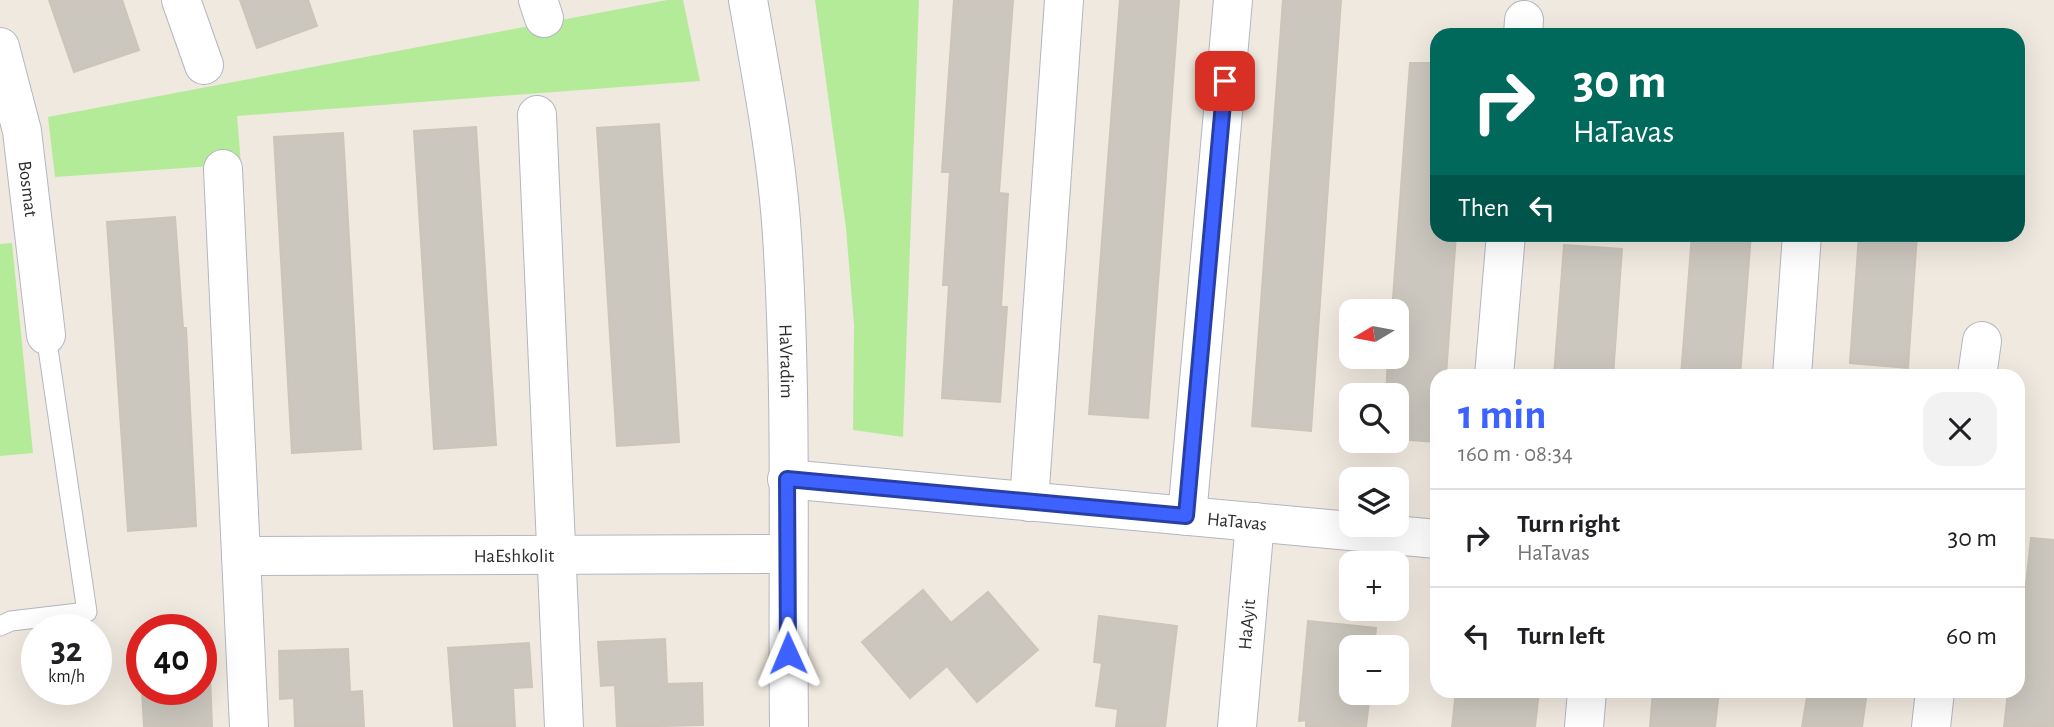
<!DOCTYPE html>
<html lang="en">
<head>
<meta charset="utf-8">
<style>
	body { margin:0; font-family:"Alegreya Sans",sans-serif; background:#f2f2f2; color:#202124; height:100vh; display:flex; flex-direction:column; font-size:26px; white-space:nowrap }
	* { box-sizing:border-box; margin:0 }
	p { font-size:23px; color:#757577 }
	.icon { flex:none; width:38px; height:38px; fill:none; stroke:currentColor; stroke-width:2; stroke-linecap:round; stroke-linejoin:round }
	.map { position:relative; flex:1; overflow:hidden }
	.drawer { position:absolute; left:1430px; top:369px; width:595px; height:329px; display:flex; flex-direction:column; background:#fff; border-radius:21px; box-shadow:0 7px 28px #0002 }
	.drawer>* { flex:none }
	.banner { position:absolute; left:1430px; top:28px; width:595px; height:214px; border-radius:21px; box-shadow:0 7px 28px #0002; background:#00695c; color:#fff; overflow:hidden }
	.needle { width:46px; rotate:260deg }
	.buttons { position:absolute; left:1339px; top:299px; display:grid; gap:14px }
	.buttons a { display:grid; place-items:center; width:70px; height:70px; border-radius:14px; background:#fff; box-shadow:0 7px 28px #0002; font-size:35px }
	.speed { position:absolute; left:21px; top:614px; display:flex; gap:14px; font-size:35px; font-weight:700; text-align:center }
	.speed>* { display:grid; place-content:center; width:91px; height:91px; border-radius:50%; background:#fff; box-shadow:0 7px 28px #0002; line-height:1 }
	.speed small { font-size:18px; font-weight:400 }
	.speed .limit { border:10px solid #d22; background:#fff; color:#111 }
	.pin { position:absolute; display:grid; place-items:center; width:60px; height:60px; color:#fff; margin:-30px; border-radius:14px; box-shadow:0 4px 10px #0006 }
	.me { position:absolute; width:77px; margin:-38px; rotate:359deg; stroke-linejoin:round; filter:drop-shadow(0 0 5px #0008) }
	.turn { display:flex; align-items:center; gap:24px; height:147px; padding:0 28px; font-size:32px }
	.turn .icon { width:91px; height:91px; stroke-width:2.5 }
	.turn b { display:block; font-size:49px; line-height:60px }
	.then { display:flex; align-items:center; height:66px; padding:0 28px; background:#0003; gap:14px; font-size:26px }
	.round { display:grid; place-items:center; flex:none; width:74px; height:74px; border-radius:21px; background:#f2f2f2 }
	.summary { display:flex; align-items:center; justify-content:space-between; height:119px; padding:0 28px }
	h1 { font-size:42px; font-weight:600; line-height:52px; color:#3d62ff }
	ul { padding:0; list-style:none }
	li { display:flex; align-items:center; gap:21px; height:98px; padding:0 28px; border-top:2px solid #e0e0e0 }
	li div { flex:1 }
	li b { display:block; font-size:26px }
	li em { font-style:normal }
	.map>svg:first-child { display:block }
	.green { fill:#b4eb98 }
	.building { fill:#cbc7be; stroke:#ccc5b8; stroke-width:2 }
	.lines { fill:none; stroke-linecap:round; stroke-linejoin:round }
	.service-casing { stroke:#b3b6c2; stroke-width:21 }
	.minor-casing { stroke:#b3b6c2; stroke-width:40 }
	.tertiary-casing { stroke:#b3b6c2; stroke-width:40 }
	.service { stroke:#fff; stroke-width:19 }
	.minor { stroke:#fff; stroke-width:38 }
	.tertiary { stroke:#fff; stroke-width:38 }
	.route-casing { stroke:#2840a6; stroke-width:18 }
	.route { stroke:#3d62ff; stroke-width:12 }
	.labels { text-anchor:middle; stroke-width:7; stroke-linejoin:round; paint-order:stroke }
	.street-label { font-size:19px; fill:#2e2e2e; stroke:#fff }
</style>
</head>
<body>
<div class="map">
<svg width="2054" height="727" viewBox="0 0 2054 727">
	<rect width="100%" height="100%" fill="#f0e9df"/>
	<!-- green -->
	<g class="green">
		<polygon points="667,0 683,0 700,81 237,116 241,164 55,177 48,117"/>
		<polygon points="815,0 919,0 903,437 853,430 854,325 846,228"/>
		<polygon points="12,243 33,453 0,456 0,244"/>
	</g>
	<!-- building -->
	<g class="building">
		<polygon points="49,0 122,0 139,50 74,72"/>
		<polygon points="240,0 308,0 317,26 257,48"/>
		<polygon points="954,0 1013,0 999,193 1008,194 1001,307 1007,307 1000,402 942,398 949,285 943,285 950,172 942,172"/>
		<polygon points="1120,0 1179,0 1148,418 1089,414"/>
		<polygon points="1283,0 1341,0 1311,431 1252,426"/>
		<polygon points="1410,63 1437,63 1437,234 1456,234 1446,376 1437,376 1437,442 1396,439 1396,396 1386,396 1388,357 1396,357 1396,312 1392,312"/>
		<polygon points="659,124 679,442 617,446 597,128"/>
		<polygon points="476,127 496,445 434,449 414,131"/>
		<polygon points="343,133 361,449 292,453 274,137"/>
		<polygon points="175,217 183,328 186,328 196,526 128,531 107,222"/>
		<polygon points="1692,234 1751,234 1740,376 1681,376"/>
		<polygon points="1859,234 1917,234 1908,368 1850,363"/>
		<polygon points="1564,245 1622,249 1613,376 1554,376"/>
		<polygon points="2031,538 2054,540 2054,727 2004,727 2008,692 2018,691 2018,659"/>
		<polygon points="923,590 951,623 988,592 1038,650 977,702 947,666 910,698 862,642"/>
		<polygon points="1099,616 1177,626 1165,727 1116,727 1118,709 1096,706 1102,663 1094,662"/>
		<polygon points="1308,621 1376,628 1374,648 1351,648 1351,693 1370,693 1366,727 1306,727 1306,720 1299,721"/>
		<polygon points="665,639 667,684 702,683 703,725 617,727 615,685 601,686 598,642"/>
		<polygon points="529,643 532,687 513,688 515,727 454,727 448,648"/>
		<polygon points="348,649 350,692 362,691 364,727 295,727 294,698 280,699 279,651"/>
		<polygon points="201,650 209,650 212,727 144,727 142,690 201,690"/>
		<polygon points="1456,691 1539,691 1535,727 1452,727"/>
		<polygon points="1653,691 1719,691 1715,727 1650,727"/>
		<polygon points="1808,691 1867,691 1862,727 1802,727"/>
	</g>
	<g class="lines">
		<!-- service casing -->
		<g class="service-casing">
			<polyline id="service" points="0,626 11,621 87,612 46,335"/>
		</g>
		<!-- minor casing -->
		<g class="minor-casing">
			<g id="minor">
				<polyline points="181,0 204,65"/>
				<polyline points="538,0 544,18"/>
				<polyline points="1523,35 1524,20"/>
				<path id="s1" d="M0 47 22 131 46 335"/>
				<polyline points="537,115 564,727"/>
				<polyline points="223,169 249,727"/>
				<polyline points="1494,376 1506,234"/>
				<polyline points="1792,376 1802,234"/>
				<polyline points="1977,376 1982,341"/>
				<path id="s2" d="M787 479 1437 539"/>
				<polyline points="1029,502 1064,0"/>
				<polyline points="1187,516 1233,0"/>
				<path id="s3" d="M241 556 787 554"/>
				<path id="s4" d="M1237 727 1255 522"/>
				<polyline points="1584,727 1587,691"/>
				<polyline points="1931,727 1935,691"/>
			</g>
		</g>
		<!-- tertiary casing -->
		<g class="tertiary-casing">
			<g id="tertiary">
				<path id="s5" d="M748 0C761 74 775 146 781 221 793 389 787 559 789 727"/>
			</g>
		</g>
		<!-- service -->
		<use href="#service" class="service"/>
		<!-- minor -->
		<use href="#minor" class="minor"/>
		<!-- tertiary -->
		<use href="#tertiary" class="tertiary"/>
	</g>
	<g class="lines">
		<!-- route casing -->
		<g class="route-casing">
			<polyline id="route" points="788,653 787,479 1186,516 1225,81"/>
		</g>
		<!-- route -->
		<use href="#route" class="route"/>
	</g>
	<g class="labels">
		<!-- street labels -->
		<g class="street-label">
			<text dy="7" stroke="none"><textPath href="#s1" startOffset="145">Bosmat</textPath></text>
			<text dy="7" stroke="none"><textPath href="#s5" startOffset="364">HaVradim</textPath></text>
			<text dy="7" stroke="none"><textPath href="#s2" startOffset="452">HaTavas</textPath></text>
			<text dy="7" stroke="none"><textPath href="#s3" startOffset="273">HaEshkolit</textPath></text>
			<text dy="7" stroke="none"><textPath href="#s4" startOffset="103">HaAyit</textPath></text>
		</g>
	</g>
</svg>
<div class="buttons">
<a><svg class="needle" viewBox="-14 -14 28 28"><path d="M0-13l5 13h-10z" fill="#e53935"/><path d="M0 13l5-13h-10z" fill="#757577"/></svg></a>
<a><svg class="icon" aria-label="search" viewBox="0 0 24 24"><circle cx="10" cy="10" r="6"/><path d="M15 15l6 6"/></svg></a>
<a><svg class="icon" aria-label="layers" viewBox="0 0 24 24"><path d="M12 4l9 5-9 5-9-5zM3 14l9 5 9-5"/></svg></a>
<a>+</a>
<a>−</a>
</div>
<div class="speed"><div>32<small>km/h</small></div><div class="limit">40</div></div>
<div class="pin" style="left:1225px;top:81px;background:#d93025"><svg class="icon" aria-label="arrive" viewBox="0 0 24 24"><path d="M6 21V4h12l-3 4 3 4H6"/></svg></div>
<svg class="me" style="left:788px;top:653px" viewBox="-20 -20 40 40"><path d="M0-17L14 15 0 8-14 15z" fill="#3d62ff" stroke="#fff" stroke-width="4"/></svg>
<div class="banner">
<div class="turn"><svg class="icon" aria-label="right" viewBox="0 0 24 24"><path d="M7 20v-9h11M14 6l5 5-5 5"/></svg><div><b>30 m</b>HaTavas</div></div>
<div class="then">Then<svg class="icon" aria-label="left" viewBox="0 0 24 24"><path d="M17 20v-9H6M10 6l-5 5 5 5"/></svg></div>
</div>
<section class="drawer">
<div class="summary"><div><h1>1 min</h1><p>160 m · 08:34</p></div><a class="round"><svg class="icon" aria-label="close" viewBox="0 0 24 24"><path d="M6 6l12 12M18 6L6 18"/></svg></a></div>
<ul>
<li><svg class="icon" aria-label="right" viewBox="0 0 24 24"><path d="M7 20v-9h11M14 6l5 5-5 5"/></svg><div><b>Turn right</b><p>HaTavas</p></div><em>30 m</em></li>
<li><svg class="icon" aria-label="left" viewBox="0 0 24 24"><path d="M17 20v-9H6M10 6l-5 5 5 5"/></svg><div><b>Turn left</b></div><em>60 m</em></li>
</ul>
</section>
</div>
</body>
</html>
